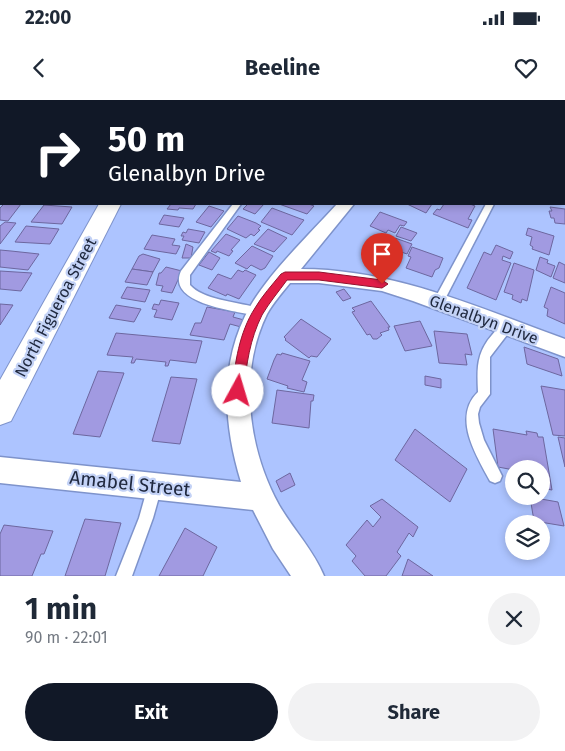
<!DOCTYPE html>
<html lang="en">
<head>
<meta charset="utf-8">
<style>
	body { margin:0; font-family:"Fira Sans",sans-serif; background:#f2f2f3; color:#1f2937; height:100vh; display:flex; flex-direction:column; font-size:19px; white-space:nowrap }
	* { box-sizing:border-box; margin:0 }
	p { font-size:16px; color:#747a83 }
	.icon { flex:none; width:28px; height:28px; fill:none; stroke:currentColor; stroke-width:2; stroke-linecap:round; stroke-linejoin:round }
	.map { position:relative; height:476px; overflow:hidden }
	.details { display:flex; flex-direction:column; background:#fff; flex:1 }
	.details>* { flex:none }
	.top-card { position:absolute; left:0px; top:0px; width:565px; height:105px; box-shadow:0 2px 8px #0003; background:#111827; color:#fff; overflow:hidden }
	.fabs { position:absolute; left:505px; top:360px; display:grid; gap:10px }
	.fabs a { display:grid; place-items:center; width:45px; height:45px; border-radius:50%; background:#fff; box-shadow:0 2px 8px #0003; font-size:25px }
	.pin { position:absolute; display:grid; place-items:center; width:42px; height:42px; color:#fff; margin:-51px -21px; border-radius:50% 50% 50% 0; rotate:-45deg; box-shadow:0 0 5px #0007 }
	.pin .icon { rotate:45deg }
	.me { position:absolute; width:55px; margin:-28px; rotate:6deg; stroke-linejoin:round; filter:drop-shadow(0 0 4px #0008) }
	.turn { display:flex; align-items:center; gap:18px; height:105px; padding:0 25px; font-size:22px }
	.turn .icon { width:65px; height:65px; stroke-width:2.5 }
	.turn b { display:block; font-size:35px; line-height:42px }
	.round { display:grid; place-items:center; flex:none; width:52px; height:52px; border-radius:26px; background:#f2f2f3 }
	.summary { display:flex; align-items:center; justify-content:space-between; height:85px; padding:0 25px }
	h1 { font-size:30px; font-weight:700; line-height:38px }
	.primary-button { display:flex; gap:10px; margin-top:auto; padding:10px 25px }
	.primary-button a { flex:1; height:58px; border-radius:30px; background:#111827; color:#fff; font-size:20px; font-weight:700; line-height:58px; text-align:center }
	.primary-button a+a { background:#f2f2f3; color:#1f2937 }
	.status { display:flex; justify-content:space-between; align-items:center; height:35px; padding:0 25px; background:#fff; direction:ltr }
	.status svg { height:14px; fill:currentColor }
	header { display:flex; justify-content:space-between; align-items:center; height:65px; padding:0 25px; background:#fff; font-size:22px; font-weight:700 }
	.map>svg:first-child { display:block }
	.building { fill:#a19ae1; stroke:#6d679f }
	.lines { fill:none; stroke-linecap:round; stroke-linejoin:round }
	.lane-casing { stroke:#7e93cb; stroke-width:3 }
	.street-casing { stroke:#7e93cb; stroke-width:3 }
	.secondary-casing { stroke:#7e93cb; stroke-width:2 }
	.lane { fill:#fff; fill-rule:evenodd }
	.street { fill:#fff; fill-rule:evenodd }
	.secondary { fill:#fff; fill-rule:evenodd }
	.route { fill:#e11d48; stroke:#92132f }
	.labels { text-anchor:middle; stroke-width:4.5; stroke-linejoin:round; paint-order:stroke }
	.street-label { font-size:16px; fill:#20293f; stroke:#c3d2f6 }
	.near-street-label { font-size:19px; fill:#20293f; stroke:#c3d2f6 }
</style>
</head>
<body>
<div class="status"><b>22:00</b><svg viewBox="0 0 49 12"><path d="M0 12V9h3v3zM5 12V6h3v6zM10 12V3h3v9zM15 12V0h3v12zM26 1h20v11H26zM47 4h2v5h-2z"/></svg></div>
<header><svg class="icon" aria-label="back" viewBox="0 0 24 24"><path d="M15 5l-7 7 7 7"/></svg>Beeline<svg class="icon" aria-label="heart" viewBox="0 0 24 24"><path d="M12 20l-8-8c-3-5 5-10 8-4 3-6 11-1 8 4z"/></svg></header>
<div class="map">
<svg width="565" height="476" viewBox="0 0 565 476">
	<rect width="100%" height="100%" fill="#adc4ff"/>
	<!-- building -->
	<g class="building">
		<polygon points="25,0 72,0 24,1"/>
		<polygon points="218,0 264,0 269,1 218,1"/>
		<polygon points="4,104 21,104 8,121 0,120 0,108"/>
		<polygon points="171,104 196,104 193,109 179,108 178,110 167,109"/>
		<polygon points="248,104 264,104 255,114 243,109"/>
		<polygon points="279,104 309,104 314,106 307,114"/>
		<polygon points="407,104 432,104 426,113"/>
		<polygon points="444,104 470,104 475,106 468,119 472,120 468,128 433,114 437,109 440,110"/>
		<polygon points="44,105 72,107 62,124 31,122"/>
		<polygon points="209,106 224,111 211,127 196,122"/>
		<polygon points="550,107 565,109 565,124 555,123 554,118 551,118 549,111 552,111"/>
		<polygon points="272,108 301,119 304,120 292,135 261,122"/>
		<polygon points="380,112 407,122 404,126 400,125 395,133 388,130 386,133 370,126"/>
		<polygon points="164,115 184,118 179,127 159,124"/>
		<polygon points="238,116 256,123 261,126 258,129 260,130 254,136 251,134 246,138 227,129"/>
		<polygon points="5,122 16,123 0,144 0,126"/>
		<polygon points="26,126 59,129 50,144 15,142"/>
		<polygon points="401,127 417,133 411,141 396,136"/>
		<polygon points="528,128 554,136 549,155 532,149 533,147 530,145 532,137 526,135"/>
		<polygon points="188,129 205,132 199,143 182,140 184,136 181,136 183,132 186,133"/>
		<polygon points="268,129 287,138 274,152 254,144"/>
		<polygon points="226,134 240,140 231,150 233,151 229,156 217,151 216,153 211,151"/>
		<polygon points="152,135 175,139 172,145 180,146 176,154 144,149"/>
		<polygon points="380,135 394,140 395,138 412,144 407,154 375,143"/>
		<polygon points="186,144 193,147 191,158 182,158"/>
		<polygon points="496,145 513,152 510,159 503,156 502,160 511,163 496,200 467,188 484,152 491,155"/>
		<polygon points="252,146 273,156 265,168 261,170 251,165 247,169 235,163"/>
		<polygon points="412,147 443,158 439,168 435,170 432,177 406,168 411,157 408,156"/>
		<polygon points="0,150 11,151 39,154 28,170 0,167"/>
		<polygon points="209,152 220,158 212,170 199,165"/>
		<polygon points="143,154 160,159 153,172 132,169 139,156"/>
		<polygon points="540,157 548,160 547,163 555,166 551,177 536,170"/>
		<polygon points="559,162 565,165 565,183 553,178"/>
		<polygon points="514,163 534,170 527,201 522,199 521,203 512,199 513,195 504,192"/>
		<polygon points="166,167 182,171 172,193 161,191 163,186 156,185 159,173 161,173"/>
		<polygon points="132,169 153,172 147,185 125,182"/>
		<polygon points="238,170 243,172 245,170 256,175 239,199 227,194 226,196 208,188 218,174 231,179"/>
		<polygon points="0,171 32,173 21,191 0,189"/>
		<polygon points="127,187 150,190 145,202 121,198"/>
		<polygon points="551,187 565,193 565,224 547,216 548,209 544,207"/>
		<polygon points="344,189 351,198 343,201 336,192"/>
		<polygon points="161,200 179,203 172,220 154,217 157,210 152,209 154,204 159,205"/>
		<polygon points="371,201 390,227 388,227 389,230 380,233 382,235 377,239 373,239 370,234 367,235 352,212 355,211 352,208"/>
		<polygon points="0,204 13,205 0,225"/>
		<polygon points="116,205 141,209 134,222 109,218"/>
		<polygon points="207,207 235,212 233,217 244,220 241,227 230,224 224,240 190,235 195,223 201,223"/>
		<polygon points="301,219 331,239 317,257 311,256 309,258 285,240 286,239 284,237"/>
		<polygon points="420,221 432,246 405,251 394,226"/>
		<polygon points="434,231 467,234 472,255 465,254 467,265 439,263"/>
		<polygon points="116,233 202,241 196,263 170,260 168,266 165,266 166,262 136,259 134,263 131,263 133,257 107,255"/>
		<polygon points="524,247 558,259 562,276 527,264"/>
		<polygon points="282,253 310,261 302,280 307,282 304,292 287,288 288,286 267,279 274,260 277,254 281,255"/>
		<polygon points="98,271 124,273 100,337 73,334"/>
		<polygon points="425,276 441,279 441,288 425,285"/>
		<polygon points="171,277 197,279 180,344 152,341"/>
		<polygon points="541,286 565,290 565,336 553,335"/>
		<polygon points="277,290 314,295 313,301 311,301 309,328 272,323"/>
		<polygon points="415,329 467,369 450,402 395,360"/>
		<polygon points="493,329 527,335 526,331 537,333 538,337 543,337 552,390 541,388 541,369 514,370 498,367"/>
		<polygon points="558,337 565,338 565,367"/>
		<polygon points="290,373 295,385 281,392 276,381"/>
		<polygon points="530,397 558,402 564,426 534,421"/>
		<polygon points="382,399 418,427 413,437 409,433 397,452 401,456 386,476 365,476 352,461 356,456 346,445 367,420 373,427 381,417 370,406"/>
		<polygon points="85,419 121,423 105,476 65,476"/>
		<polygon points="4,425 53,431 44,454 41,454 32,476 0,476 0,434"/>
		<polygon points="185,428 217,447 203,476 159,476"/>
		<polygon points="408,459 433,476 402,476"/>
	</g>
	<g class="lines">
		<!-- lane casing -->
		<g class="lane-casing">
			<g id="lane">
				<polygon points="275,0 285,0 285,1 276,1"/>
				<path d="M233 104H241L190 175V185C204 201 241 202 262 209L263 212 262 215 258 216C237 211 166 204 181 171Z"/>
				<polygon points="486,104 494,104 442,205 434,205 433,202"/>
				<path d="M507 222 511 224 513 227 490 257V294L480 307 478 314 479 323 484 340 502 376 500 381 495 383 490 381C476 355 452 317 478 292 477 270 476 253 492 235 496 230 501 225 507 222Z"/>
				<polygon points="155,379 160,381 162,386 153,418 132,476 116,476 139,418 148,386 150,381"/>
			</g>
		</g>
		<!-- street casing -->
		<g class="street-casing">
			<path id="street" d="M337 104H354L301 169C394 169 479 208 565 239V257L413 201 382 191 319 183H290C282 193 273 203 267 214 238 273 248 349 279 405 293 429 314 451 324 476H291L273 449 253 410 0 383V357L241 382C223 323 219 260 251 205 271 171 310 134 337 104Z"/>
		</g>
		<!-- secondary casing -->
		<g class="secondary-casing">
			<polygon id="secondary" points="99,104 121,104 11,321 0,325 0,280"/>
		</g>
		<!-- lane -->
		<use href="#lane" class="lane"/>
		<!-- street -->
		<use href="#street" class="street"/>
		<!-- secondary -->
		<use href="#secondary" class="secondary"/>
	</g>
	<!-- route -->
	<path class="route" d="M285 172H319L382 180 388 184 382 188 319 180H287C279 191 269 203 262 215 250 239 246 265 244 291L242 295 238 297 233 295 232 291C235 263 239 233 255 208 262 196 272 185 281 174Z"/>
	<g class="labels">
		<!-- street labels -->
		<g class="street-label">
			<text transform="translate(55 207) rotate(-62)" y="6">North Figueroa Street</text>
			<text transform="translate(484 219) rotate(20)" y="6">Glenalbyn Drive</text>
		</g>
		<!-- near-street labels -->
		<g class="near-street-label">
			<text transform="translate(130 383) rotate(6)" y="7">Amabel Street</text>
		</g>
	</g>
</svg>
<div class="fabs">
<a><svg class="icon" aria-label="search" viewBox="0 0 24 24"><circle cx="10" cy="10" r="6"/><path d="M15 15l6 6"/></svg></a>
<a><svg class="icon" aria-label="layers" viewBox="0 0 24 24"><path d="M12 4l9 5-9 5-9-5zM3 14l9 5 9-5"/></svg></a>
</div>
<div class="pin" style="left:382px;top:184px;background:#d93025"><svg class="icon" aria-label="arrive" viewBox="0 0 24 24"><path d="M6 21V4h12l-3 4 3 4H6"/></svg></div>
<svg class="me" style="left:238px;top:291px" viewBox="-20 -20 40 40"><circle r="19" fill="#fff"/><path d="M0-13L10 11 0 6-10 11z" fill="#e11d48"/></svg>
<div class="top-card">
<div class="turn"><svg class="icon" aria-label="right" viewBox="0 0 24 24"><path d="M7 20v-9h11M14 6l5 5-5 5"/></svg><div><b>50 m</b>Glenalbyn Drive</div></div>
</div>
</div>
<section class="details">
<div class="summary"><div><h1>1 min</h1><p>90 m · 22:01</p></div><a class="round"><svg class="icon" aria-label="close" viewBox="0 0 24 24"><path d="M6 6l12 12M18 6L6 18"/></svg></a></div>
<div class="primary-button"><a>Exit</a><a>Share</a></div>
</section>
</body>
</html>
